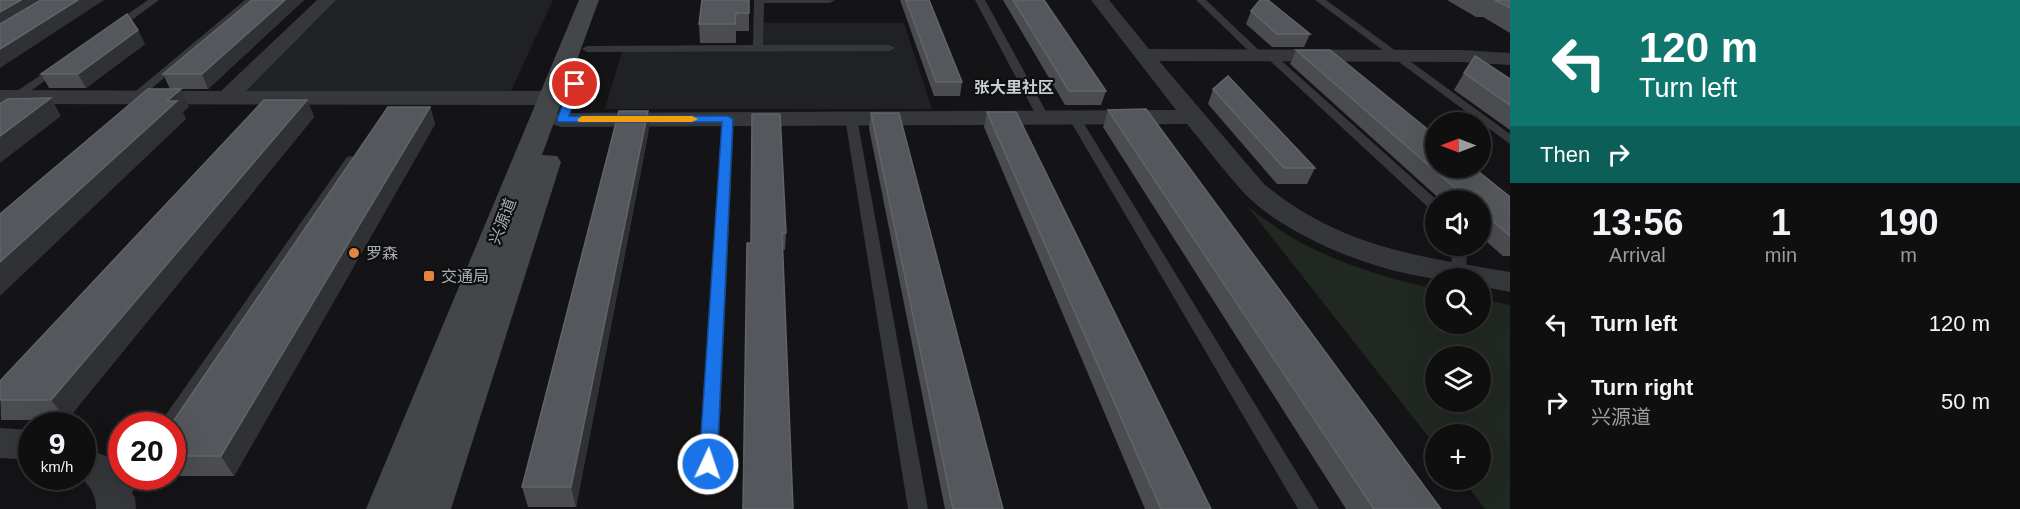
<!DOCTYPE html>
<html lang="en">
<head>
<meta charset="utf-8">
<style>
	body { margin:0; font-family:Helvetica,"Noto Sans SC",sans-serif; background:#181819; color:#f1f3f6; height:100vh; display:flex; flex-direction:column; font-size:22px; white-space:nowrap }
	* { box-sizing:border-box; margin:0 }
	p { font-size:20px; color:#9b9c9f }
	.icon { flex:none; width:33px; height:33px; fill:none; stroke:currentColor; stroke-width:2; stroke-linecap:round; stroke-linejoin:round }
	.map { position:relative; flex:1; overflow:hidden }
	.sheet { display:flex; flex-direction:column; background:#0f0f10; width:510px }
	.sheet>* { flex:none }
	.top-card { background:#0f766e; color:#fff; overflow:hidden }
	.needle { width:39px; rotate:270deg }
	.controls { position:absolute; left:1425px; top:112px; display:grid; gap:12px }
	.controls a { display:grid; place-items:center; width:66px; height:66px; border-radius:50%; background:#0f0f10; box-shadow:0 6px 24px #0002,0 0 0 2px #2f2f30; font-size:30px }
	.speed { position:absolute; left:18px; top:412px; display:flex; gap:12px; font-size:30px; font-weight:700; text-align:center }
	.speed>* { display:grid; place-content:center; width:78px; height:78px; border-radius:50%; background:#0f0f10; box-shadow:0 6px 24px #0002,0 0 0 2px #2f2f30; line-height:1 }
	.speed small { font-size:15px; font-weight:400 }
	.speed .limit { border:9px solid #d22; background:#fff; color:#111 }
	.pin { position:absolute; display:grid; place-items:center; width:51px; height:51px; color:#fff; margin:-26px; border:3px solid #fff; border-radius:50%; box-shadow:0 2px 6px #0007 }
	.me { position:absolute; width:66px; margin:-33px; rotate:3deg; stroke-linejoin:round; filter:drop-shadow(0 0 4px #0008) }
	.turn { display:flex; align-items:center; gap:21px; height:126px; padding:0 30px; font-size:27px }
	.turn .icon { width:78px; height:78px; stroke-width:2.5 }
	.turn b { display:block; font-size:42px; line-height:51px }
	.then { display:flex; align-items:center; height:57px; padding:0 30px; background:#0003; gap:12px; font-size:22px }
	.eta { display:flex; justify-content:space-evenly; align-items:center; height:102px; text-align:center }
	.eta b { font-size:36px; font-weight:800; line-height:42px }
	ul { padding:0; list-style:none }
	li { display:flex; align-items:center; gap:18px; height:78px; padding:0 30px }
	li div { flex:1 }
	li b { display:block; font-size:22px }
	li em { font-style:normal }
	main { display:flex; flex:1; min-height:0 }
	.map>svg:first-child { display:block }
	.built { fill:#202122 }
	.green { fill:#212821; fill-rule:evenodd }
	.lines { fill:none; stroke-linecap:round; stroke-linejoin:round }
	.lane { fill:#35373a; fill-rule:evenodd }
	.street { fill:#35373a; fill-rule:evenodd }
	.secondary { fill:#43474a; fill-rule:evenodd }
	.wall { fill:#4a4c50 }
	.shaded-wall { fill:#303134 }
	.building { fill:#54575b; stroke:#616469; stroke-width:1.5 }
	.route { fill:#1a73e8; stroke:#114b97; stroke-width:1.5 }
	.slow { fill:#f59e0b }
	.poi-dot { fill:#e3853f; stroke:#0f0f10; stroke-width:2 }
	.labels { text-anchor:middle; stroke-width:4.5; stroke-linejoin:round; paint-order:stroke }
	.far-quarter-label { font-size:16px; font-weight:bold; fill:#c7ccd1; stroke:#0f0f10 }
	.street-label { font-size:16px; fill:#a7aeb5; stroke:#0f0f10 }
	.poi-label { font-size:16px; fill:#a7aeb5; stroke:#0f0f10; text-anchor:start }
</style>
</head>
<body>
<main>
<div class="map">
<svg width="1510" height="509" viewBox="0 0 1510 509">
	<rect width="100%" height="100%" fill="#141416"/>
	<!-- built -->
	<g class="built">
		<polygon points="330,0 553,0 510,93 240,94"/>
		<polygon points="763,23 904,23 932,109 605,109 622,51 763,51"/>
	</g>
	<!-- green -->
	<path class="green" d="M1248 207C1262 217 1276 228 1291 237 1334 262 1386 278 1435 289L1436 324H1480L1481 299 1510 305V509H1485L1463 480H1480V435H1436L1435 445ZM1436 357H1480V402H1436Z"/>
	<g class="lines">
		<!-- lane -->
		<g class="lane">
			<polygon points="148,0 159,0 117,31 109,31 109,27"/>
			<polygon points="245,0 256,0 138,100 130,100 130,96"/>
			<polygon points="754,0 835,0 830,3 764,3 763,45 890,45 895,48 890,51 587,52 582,49 587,46 753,45"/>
			<polygon points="975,0 985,0 1049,117 1047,120 1043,121 1037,117"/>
			<polygon points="1196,0 1206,0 1265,56 1274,54 1438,201 1436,201 1436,211 1431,210 1265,56 1256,58"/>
			<polygon points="1315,0 1326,0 1510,134 1510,144"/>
			<polygon points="59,63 64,66 63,68 19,99 11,99 11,95"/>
			<polygon points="1074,113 1080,117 1319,509 1298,509 1068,117"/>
			<polygon points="851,114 857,118 928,509 908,509 845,118"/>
			<polygon points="728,115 734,119 717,487 714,493 707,496 700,493 697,487 722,119"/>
			<polygon points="352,156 358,160 174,431 172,426 158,426 347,157"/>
			<polygon points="1453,246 1467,246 1466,273 1458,278 1450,273"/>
			<path d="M122 474V477H141C134 490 125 509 109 504L106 498Z"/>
		</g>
		<!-- street -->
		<g class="street">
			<polygon points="317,0 336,0 246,91 549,91 557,93 560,98 557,103 549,105 0,104 0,90 221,91"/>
			<path d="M1091 0H1109L1149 49 1461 50 1510 53V65L1461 62 1159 61 1264 184C1340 247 1416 256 1510 272V292L1480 286V279C1467 279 1453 280 1439 279 1379 273 1288 238 1245 194 1225 172 1206 147 1187 124L562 127 554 125 551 120 554 115 562 113 1176 110Z"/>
			<polygon points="0,428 32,430 32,460 0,458"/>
			<path d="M82 447 111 458 135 498 136 509H96C97 497 89 482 78 477H82Z"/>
		</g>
		<!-- secondary -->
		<polygon class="secondary" points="579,0 599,0 542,155 557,156 561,162 451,509 366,509"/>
	</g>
	<!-- wall -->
	<g class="wall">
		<polygon points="252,0 304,0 208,89 170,89 163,74"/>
		<polygon points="749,0 749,31 736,31 736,43 700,43 699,24"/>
		<polygon points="900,0 929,0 962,82 960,96 934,96"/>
		<polygon points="1003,0 1044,0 1106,91 1101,105 1065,105"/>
		<polygon points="1447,0 1510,0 1510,33 1483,17 1476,17"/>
		<polygon points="1251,11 1310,34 1304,47 1272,47 1246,24"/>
		<polygon points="145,44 86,88 49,88 41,74"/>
		<polygon points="1296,50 1510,197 1510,256 1503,256 1480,236 1480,201 1442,201 1290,64"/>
		<polygon points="1464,73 1510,79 1510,130 1454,90"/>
		<polygon points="1213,89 1315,168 1307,184 1277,184 1208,104"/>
		<polygon points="307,100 314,117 67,420 1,420 0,381"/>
		<polygon points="430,107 435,124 234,476 172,476 172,426"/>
		<polygon points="1108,110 1441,509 1346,509 1103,127"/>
		<polygon points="987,112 1211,509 1145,509 984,127"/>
		<polygon points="871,113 1003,509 945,509 869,128"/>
		<polygon points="752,114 786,233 785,250 751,243"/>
		<polygon points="649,129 576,507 528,507 522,487"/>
	</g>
	<!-- shaded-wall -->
	<g class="shaded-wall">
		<polygon points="21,0 49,0 0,30 0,12"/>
		<polygon points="78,0 104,0 0,68 0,49"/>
		<polygon points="285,0 304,0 208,89 202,74"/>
		<polygon points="138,30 145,44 86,88 78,74"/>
		<polygon points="181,89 189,107 183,112 186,119 0,296 0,262"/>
		<polygon points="51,98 61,116 0,163 0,136"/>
		<polygon points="307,100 314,117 67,420 51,400"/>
		<polygon points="430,107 435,124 234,476 221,456"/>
		<polygon points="648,111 649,129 576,507 571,487"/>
	</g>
	<!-- building -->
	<g class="building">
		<polygon points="0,0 21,0 0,12"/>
		<polygon points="41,0 78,0 0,49 0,24"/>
		<polygon points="252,0 285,0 202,74 163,74"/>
		<polygon points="702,0 749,0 749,13 736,13 735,24 699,24"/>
		<polygon points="906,0 929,0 962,82 936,82"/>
		<polygon points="1013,0 1044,0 1106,91 1069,91"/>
		<polygon points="1260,0 1268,0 1310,34 1277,34 1251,11"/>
		<polygon points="1495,0 1510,0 1510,8"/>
		<polygon points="127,14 138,30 78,74 41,74"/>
		<polygon points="1296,50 1330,50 1436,136 1436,168 1474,168 1510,197 1510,236 1480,210 1480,201 1470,201"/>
		<polygon points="1475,56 1510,79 1510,105 1464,73"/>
		<polygon points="1228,76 1315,168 1284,168 1213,89"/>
		<polygon points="148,89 181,89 167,101 177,101 0,262 0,214"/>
		<polygon points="51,98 0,136 0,104 8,99"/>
		<polygon points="264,100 307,100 51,400 0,400 0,381"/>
		<polygon points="388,107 430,107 221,456 172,456 172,426 170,426"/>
		<polygon points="1146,109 1441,509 1374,509 1108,110"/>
		<polygon points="619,111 648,111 571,487 522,487"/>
		<polygon points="987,112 1016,112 1211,509 1161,509"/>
		<polygon points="871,113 899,113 1003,509 953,509"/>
		<polygon points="752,114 780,114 786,233 782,233 793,509 743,509 747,243 751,243"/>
	</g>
	<!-- route -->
	<polygon class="route" points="575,81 580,84 569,116 728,116 733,119 717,464 714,469 708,471 702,469 699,464 722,122 558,122 557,120 570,84"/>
	<!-- slow -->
	<polygon class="slow" points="582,116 692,116 698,119 692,122 579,122 577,120"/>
	<!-- markers -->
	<g class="poi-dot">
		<circle cx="354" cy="253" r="6"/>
		<rect x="423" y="270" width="12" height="12" rx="3"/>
	</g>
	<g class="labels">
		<!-- far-quarter labels -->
		<g class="far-quarter-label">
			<text x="1014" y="93">张大里社区</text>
		</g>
		<!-- street labels -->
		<g class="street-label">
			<text transform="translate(502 221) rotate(-69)" y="6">兴源道</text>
		</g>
		<!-- poi labels -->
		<g class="poi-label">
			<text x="366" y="259">罗森</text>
			<text x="441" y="282">交通局</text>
		</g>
	</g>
</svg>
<div class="controls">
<a><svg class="needle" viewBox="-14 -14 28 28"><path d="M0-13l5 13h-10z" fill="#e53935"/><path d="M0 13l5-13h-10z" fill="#9b9c9f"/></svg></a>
<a><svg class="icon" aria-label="sound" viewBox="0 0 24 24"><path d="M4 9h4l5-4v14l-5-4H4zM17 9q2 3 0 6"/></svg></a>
<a><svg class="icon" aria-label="search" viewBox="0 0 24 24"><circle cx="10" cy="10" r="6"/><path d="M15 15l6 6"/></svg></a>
<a><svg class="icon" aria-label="layers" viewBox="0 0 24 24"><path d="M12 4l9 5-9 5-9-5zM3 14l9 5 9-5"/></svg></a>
<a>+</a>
</div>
<div class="speed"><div>9<small>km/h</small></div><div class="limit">20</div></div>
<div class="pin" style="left:575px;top:84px;background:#d93025"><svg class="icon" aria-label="arrive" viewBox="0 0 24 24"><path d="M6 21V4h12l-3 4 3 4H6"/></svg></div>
<svg class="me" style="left:708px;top:464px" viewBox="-20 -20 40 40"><circle r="17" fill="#1a73e8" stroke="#fff" stroke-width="3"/><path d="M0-11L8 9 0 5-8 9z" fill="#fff"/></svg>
</div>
<section class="sheet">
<div class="top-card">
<div class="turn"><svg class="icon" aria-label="left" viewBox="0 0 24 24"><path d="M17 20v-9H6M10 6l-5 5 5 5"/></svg><div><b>120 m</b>Turn left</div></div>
<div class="then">Then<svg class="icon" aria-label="right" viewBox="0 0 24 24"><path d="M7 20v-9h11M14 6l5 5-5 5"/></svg></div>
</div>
<div class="eta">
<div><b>13:56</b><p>Arrival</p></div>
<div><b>1</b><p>min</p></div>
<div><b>190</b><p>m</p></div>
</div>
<ul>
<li><svg class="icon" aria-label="left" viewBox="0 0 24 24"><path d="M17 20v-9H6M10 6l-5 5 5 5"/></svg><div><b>Turn left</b></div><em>120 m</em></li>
<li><svg class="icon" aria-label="right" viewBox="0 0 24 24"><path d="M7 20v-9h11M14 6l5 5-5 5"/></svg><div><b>Turn right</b><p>兴源道</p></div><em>50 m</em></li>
</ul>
</section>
</main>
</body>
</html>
